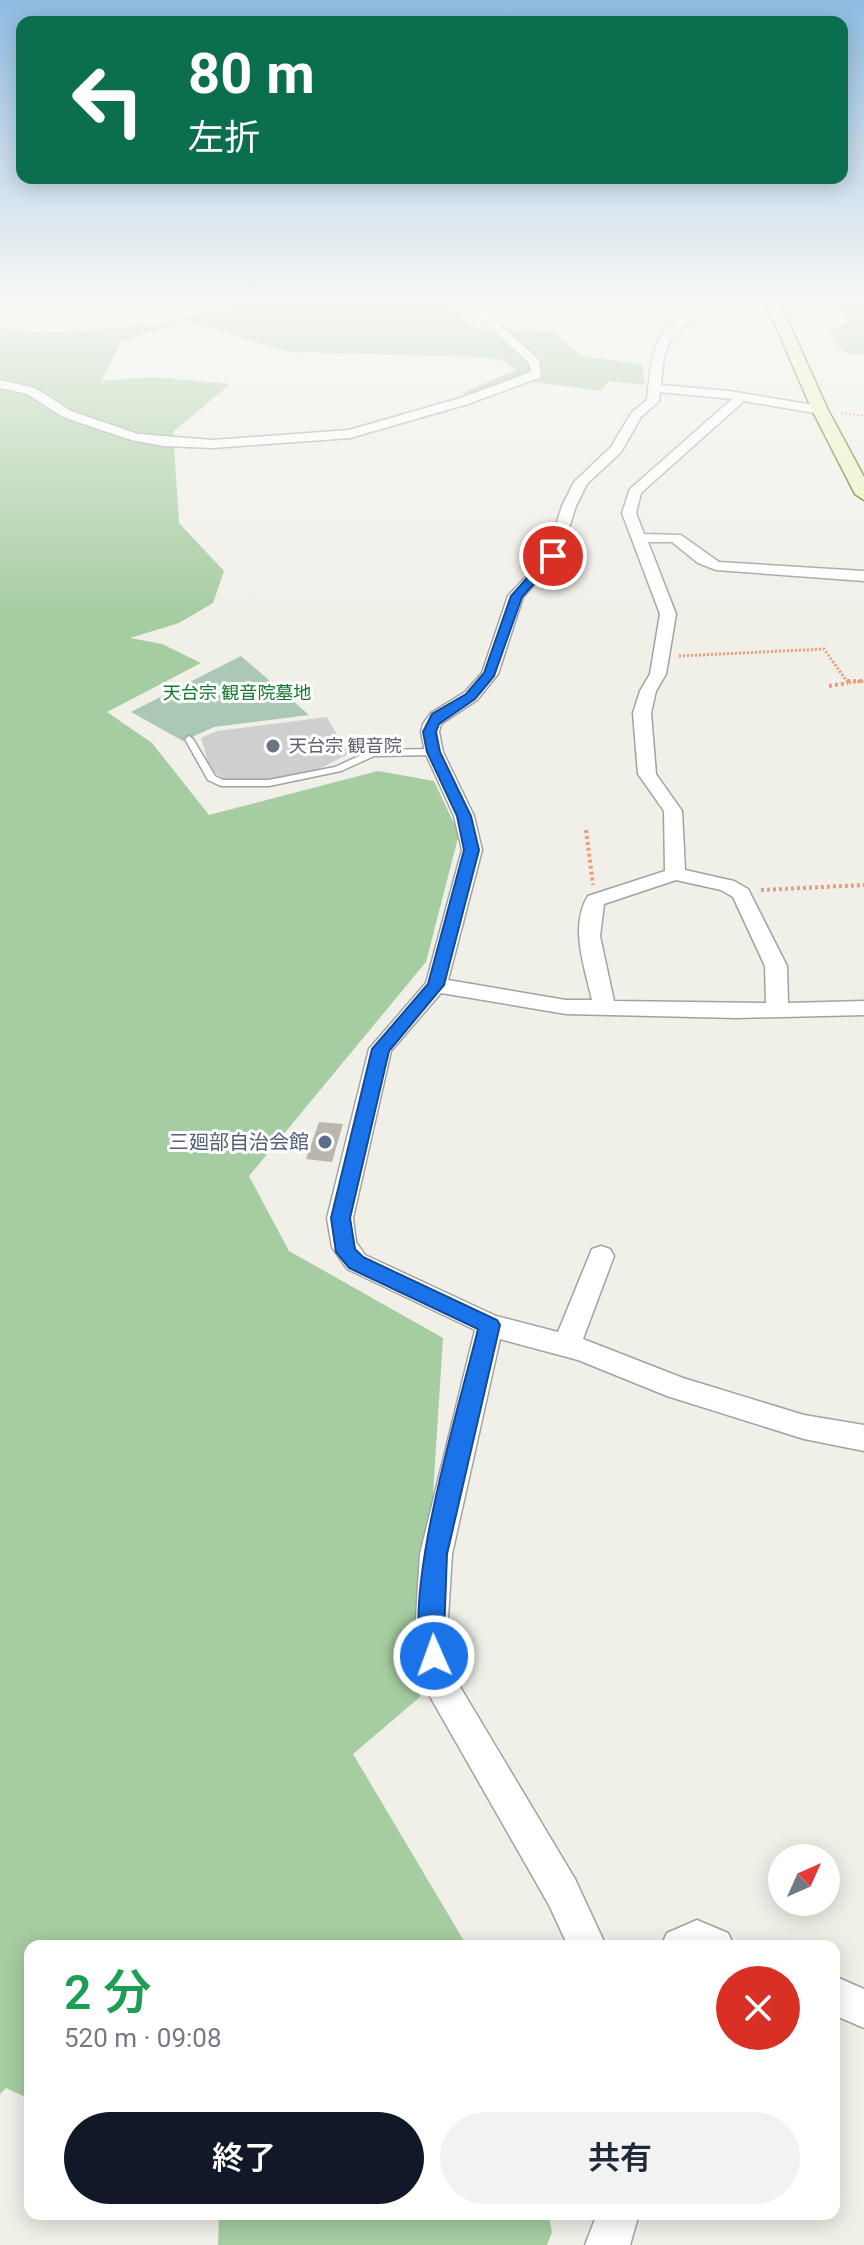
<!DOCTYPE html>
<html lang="ja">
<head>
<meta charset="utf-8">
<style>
	body { margin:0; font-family:Roboto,"Noto Sans JP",sans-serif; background:#f2f2f3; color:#1f2937; height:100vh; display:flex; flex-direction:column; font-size:30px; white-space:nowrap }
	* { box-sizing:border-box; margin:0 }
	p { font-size:26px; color:#747a83 }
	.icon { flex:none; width:44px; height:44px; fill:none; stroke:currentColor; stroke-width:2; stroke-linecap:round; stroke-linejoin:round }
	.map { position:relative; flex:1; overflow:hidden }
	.panel { position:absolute; left:24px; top:1940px; width:816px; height:280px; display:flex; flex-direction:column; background:#fff; border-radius:16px; box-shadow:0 4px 20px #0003 }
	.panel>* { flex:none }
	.hud { position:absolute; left:16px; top:16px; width:832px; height:168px; border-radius:16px; box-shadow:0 4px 20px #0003; background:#0b6e4f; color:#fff; overflow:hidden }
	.needle { width:52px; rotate:45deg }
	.controls { position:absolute; left:768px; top:1844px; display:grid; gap:16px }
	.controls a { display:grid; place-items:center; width:72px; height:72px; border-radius:50%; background:#fff; box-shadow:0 4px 20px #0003; font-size:40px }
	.pin { position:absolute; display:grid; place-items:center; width:68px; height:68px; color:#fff; margin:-34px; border:4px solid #fff; border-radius:50%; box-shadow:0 2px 8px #0007 }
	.me { position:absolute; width:88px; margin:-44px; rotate:358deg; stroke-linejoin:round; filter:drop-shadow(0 0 6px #0008) }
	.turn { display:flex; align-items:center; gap:28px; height:168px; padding:0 40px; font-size:36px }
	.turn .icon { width:104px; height:104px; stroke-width:2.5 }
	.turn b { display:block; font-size:56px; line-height:68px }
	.round { display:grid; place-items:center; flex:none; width:84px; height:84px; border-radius:42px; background:#f2f2f3 }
	.overview { display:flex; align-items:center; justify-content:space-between; height:136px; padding:0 40px }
	h1 { font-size:48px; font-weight:600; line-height:60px; color:#1e9e55 }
	.cta { display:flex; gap:16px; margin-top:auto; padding:16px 40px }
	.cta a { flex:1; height:92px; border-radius:48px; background:#111827; color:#fff; font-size:32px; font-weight:600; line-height:92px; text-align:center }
	.cta a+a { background:#f2f2f3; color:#1f2937 }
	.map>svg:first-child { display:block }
	.religious { fill:#cfcfcf }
	.forest { fill:#a6cca1 }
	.cemetery { fill:#abc7b5 }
	.building { fill:#bab5ae }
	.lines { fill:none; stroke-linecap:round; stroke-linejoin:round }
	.lane-casing { stroke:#a2a2a2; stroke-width:3 }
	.street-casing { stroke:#a2a2a2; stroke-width:3 }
	.secondary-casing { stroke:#55710e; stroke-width:3 }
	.path-far2 { stroke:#ef9b7b; stroke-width:2; stroke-dasharray:2 2; stroke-linecap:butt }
	.path-far1 { stroke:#ef9b7b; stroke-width:3; stroke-dasharray:2 2; stroke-linecap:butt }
	.path { stroke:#ef9b7b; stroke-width:4; stroke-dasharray:3 3; stroke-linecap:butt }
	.lane { fill:#fff; fill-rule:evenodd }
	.street { fill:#fff; fill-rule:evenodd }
	.secondary { fill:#e9f5c2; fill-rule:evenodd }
	.route { fill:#1a73e8; stroke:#114b97; stroke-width:2 }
	.worship-dot { fill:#6b7280; stroke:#fff; stroke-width:3 }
	.service-dot { fill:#5c6f8a; stroke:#fff; stroke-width:3 }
	.labels { text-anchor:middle; stroke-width:6; stroke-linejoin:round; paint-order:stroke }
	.far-park-label { font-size:18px; fill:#15782f; stroke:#fff }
	.far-worship-label { font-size:18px; fill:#5b616d; stroke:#fff; text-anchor:start }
	.service-label { font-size:20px; fill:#4e5e75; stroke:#fff; text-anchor:end }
</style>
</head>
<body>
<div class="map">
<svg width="864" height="2245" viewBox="0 0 864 2245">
	<rect width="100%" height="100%" fill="#f0efe8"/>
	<!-- religious -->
	<polygon class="religious" points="327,717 348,754 317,770 266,780 228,782 210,769 201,738 217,731"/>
	<!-- forest -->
	<g class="forest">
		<polygon points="249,301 451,301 451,306 476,329 550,330 582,356 642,364 645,385 608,381 601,391 533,382 528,377 475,393 461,394 516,370 502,360 478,357 289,352 185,320 122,341 101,381 153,377 230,384 173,432 179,523 224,571 213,603 179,623 130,638 162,644 201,663 107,712 152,743 209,815 378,771 434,781 459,834 426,962 249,1176 289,1251 443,1338 420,1697 353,1754 467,1946 30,1946 30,2099 6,2088 0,2094 0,328 43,333 157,325"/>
		<polygon points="840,301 864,301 864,355 843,352 830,331 849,322 844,312 828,308"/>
		<polygon points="219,2214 548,2214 552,2232 547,2245 218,2245"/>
	</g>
	<!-- cemetery -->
	<polygon class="cemetery" points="241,656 309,715 214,727 183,741 131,712"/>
	<!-- building -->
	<polygon class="building" points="319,1122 343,1124 332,1162 306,1159"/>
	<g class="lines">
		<!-- lane casing -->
		<g class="lane-casing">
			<polygon id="lane" points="189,736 193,739 215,776 223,780 269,780 335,767 372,750 434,749 438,752 434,755 374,756 341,771 269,786 221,786 208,780 185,739"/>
		</g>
		<!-- street casing -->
		<g class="street-casing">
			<g id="street">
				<polygon points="470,301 480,301 486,312 539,360 541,377 468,404 350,438 213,448 164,446 131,440 63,417 27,394 0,388 0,380 35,388 71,411 138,434 213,440 349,430 460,398 531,372 529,363 478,316"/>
				<path d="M729 301H741C731 310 719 313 706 317 667 326 664 349 661 385L729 391 820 406 826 410 820 414 744 401 641 493 636 513 644 534 681 535 719 562 864 571V581L716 570 698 563 672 542H648L676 614 666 674 656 691 651 713 656 774 682 811 685 870 734 881 748 889 787 966 788 1003 864 1001V1015L737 1018 566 1014 441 993 391 1051 353 1218 356 1242 365 1255 496 1316 558 1332 592 1249 601 1246 610 1249 614 1256 583 1339 683 1378 804 1415 864 1425V1451L804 1439 667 1396 578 1360 500 1339 452 1554 447 1634 453 1675 575 1879 606 1946H568L549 1905 420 1679 415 1634 420 1554 475 1330 347 1269 332 1247 327 1218 369 1049 426 983 462 850 454 816 425 752 421 732 423 724 431 713 465 692 482 673 508 596 547 554 562 506 574 482 611 447 632 412 647 400C650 372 651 330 682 317 697 310 714 310 729 301ZM660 392 732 399 630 489 622 513 660 614 650 674 640 691 633 713 638 774 664 811 665 871 588 896C569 926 585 968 592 1000H566L448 980 482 850 474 816 443 752 439 732 441 724 477 700 498 674 523 597 560 556 576 506 587 484 621 452 641 417 659 401ZM676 880 721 890 733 897 765 966 766 1003 614 1001 600 936 604 904Z"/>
				<polygon points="697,1920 728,1933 734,1946 661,1946 667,1933"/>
				<polygon points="834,1976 864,1989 864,2028 834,2015"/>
				<polygon points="597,2214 639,2214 630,2245 585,2245"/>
			</g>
		</g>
		<!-- secondary casing -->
		<g class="secondary-casing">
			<polygon id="secondary" points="765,301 779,301 828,410 864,477 864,500 855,494 812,410"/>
		</g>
		<!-- path-far2 -->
		<polyline class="path-far2" points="841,413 864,416"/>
		<!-- path-far1 -->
		<polyline class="path-far1" points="679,656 824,649 848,683 864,681"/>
		<!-- path -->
		<g class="path">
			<polyline points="847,681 863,681"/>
			<polyline points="829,686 848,683"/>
			<polyline points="586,830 593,885"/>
			<polyline points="761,890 864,885"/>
		</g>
		<!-- lane -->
		<use href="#lane" class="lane"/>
		<!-- street -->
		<use href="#street" class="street"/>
		<!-- secondary -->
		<use href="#secondary" class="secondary"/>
	</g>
	<!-- sky -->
	<linearGradient id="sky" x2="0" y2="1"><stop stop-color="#90bce2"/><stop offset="0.49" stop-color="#f8f8f5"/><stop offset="1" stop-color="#f8f8f5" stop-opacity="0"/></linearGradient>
	<rect width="864" height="615" fill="url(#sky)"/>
	<!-- route -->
	<path class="route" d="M549 553 559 556 522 597 494 676 475 699 439 724 436 732 440 752 471 816 479 850 444 985 389 1051 350 1218 355 1249 363 1257 497 1320 500 1325 447 1554 444 1634 446 1656 443 1665 434 1668 425 1665C398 1602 461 1401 478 1329L349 1268 336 1252 331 1218 372 1049 428 984 464 850 457 816 427 752 423 732 432 714 466 694 484 673 511 596Z"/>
	<!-- markers -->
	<circle class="worship-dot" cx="273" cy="746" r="8"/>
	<circle class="service-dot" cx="325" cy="1142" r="8"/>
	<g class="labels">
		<!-- far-park labels -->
		<g class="far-park-label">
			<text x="237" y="699">天台宗 観音院墓地</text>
		</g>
		<!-- far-worship labels -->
		<g class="far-worship-label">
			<text x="289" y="752">天台宗 観音院</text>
		</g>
		<!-- service labels -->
		<g class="service-label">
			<text x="309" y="1149">三廻部自治会館</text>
		</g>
	</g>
</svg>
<div class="controls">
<a><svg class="needle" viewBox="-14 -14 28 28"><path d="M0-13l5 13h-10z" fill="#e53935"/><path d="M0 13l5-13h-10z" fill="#747a83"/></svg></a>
</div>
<div class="pin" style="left:553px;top:556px;background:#d93025"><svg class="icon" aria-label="arrive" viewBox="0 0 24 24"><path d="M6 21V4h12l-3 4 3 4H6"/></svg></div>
<svg class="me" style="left:434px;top:1656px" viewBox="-20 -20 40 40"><circle r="17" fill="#1a73e8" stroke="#fff" stroke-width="3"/><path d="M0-11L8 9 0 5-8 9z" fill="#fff"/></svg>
<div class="hud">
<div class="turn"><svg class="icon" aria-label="left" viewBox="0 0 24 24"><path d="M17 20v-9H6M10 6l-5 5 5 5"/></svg><div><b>80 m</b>左折</div></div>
</div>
<section class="panel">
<div class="overview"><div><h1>2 分</h1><p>520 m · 09:08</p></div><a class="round" style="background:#d93025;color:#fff"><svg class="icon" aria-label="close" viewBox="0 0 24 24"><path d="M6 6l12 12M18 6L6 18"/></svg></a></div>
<div class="cta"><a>終了</a><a>共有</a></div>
</section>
</div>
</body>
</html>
